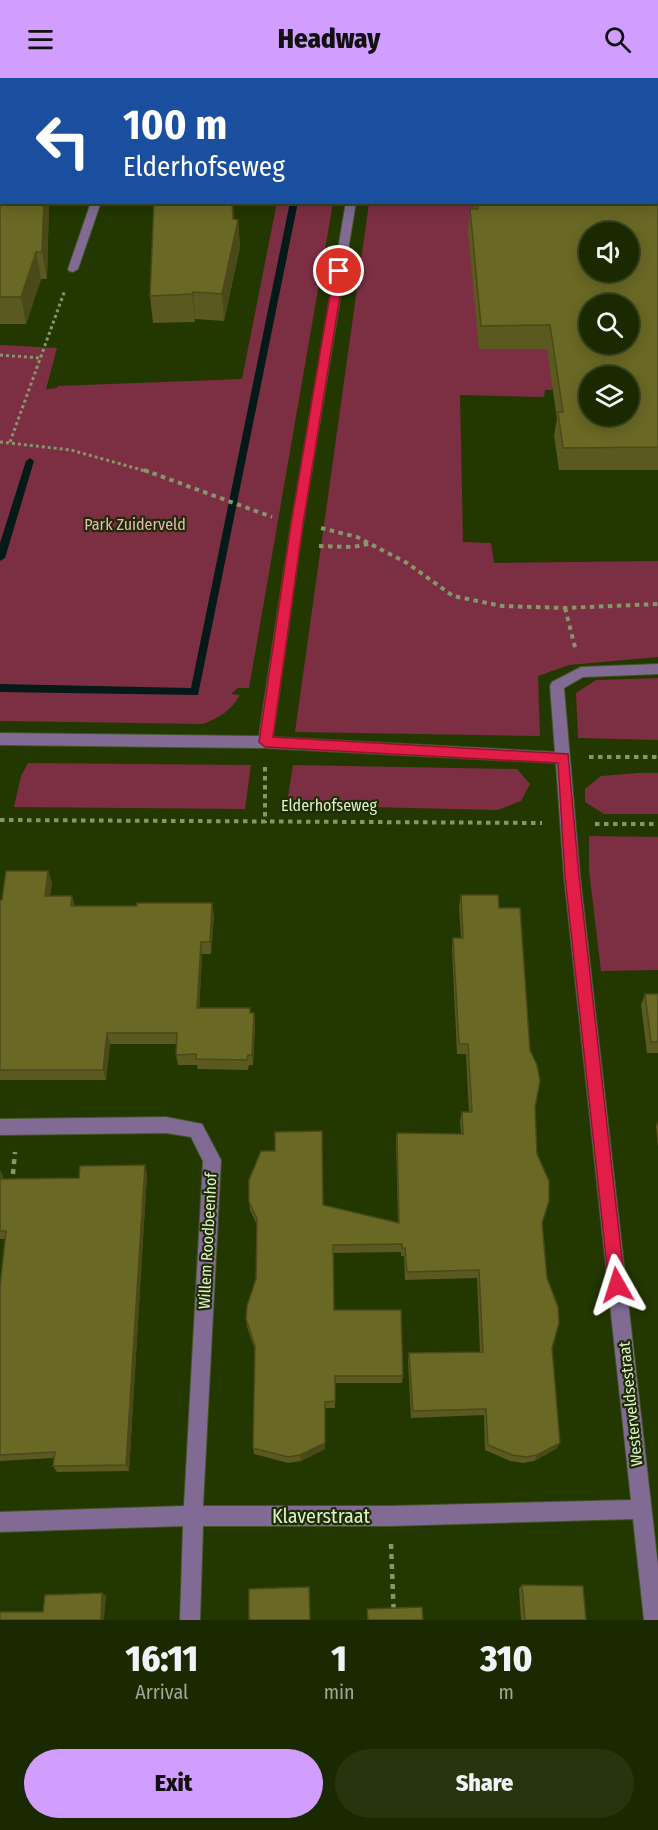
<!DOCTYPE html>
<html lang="en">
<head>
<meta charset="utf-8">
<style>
	body { margin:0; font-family:"Fira Sans Condensed",sans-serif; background:#27350f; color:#f1f3f6; height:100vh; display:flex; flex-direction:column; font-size:22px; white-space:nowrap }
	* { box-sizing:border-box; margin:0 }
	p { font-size:20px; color:#9fa699 }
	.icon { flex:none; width:33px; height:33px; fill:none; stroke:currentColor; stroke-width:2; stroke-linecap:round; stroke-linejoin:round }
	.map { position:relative; height:1542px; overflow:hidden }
	.details { display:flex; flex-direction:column; background:#1a2900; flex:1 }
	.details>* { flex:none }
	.banner { position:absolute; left:0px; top:0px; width:658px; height:126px; box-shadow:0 3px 15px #0003,0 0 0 2px #384522; background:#1a4fa0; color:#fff; overflow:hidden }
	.tools { position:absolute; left:579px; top:144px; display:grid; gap:12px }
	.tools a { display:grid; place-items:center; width:60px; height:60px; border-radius:50%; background:#1a2900; box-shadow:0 3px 15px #0003,0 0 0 2px #384522; font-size:30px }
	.pin { position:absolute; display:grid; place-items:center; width:51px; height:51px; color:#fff; margin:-26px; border:3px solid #fff; border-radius:50%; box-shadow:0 2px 6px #0007 }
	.me { position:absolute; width:66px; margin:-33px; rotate:354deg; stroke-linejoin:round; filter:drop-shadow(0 0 4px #0008) }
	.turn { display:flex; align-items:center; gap:21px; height:126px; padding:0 24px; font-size:27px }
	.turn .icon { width:78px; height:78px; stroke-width:2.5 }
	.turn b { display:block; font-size:42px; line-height:51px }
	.eta { display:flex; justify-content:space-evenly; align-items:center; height:102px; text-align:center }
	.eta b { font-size:36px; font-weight:800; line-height:42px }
	.primary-button { display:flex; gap:12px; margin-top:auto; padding:12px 24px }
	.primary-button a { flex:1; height:69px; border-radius:36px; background:#d19dfe; color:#111; font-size:24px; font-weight:800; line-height:69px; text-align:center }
	.primary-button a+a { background:#27350f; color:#f1f3f6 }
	header { display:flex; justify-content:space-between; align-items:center; height:78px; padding:0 24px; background:#d19dfe; color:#111; font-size:27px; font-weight:800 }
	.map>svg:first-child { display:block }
	.built { fill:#2b4300 }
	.green { fill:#7c2f42 }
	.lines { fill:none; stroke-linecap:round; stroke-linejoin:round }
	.stream { fill:#031a18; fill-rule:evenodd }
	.minor-casing { stroke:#415520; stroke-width:2 }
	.path-far2 { stroke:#859769; stroke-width:3; stroke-dasharray:3 3; stroke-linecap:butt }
	.path-far1 { stroke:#859769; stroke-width:4; stroke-dasharray:4.5 4.5; stroke-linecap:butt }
	.path { stroke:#859769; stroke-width:4.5; stroke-dasharray:5 5; stroke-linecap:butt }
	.minor { fill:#816b94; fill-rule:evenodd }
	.wall { fill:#5a591f }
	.shaded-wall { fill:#4a4919 }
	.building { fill:#696824; stroke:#4a4919; stroke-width:1.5; fill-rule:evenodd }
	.route { fill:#e11d48; stroke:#92132f; stroke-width:1.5 }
	.labels { text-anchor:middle; stroke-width:4.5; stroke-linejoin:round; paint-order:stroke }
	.park-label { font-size:16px; fill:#f0b3bd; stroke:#1d2c05 }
	.street-label { font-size:16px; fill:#dff1cb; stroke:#1d2c05 }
	.near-street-label { font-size:20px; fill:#dff1cb; stroke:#1d2c05 }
</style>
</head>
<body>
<header><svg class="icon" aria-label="menu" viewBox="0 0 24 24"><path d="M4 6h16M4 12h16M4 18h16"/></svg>Headway<svg class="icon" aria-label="search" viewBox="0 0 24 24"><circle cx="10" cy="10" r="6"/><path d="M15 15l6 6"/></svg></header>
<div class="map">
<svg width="658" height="1542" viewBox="0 0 658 1542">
	<rect width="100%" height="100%" fill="#233700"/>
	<!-- built -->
	<polygon class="built" points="0,0 658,0 658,30 657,2 2,2 0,31"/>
	<!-- green -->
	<g class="green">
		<path d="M277 124 333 125 249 610H238L231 616 240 617C231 633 220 639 203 646L0 643V267L57 270 46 311 57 310 58 308 242 301Z"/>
		<path d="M369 125H637L471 147 590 194H628L656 222 476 220 590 266H628L658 305C636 300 613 295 591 298 574 301 567 312 545 312L544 319 460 317 463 464 491 465 494 485 658 483V579L569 587 538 598 540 658 295 654Z"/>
		<polygon points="658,600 658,662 578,660 576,615 596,602"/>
		<polygon points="28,685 251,687 245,731 14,729 21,698"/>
		<polygon points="293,687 517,691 530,706 521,723 498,732 368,729 286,730"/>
		<polygon points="638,695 658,695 658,736 604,736 585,724 585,711 601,698"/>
		<polygon points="589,758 658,759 658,892 601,893 589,792"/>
	</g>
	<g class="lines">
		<!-- stream -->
		<g class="stream">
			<polygon points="290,124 298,124 198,617 0,614 0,606 191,610"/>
			<polygon points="30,380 34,383 5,480 0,483 0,465 26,383"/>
		</g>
		<!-- minor casing -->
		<g class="minor-casing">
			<g id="minor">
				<rect x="363" y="0" width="10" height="2"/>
				<polygon points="91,124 101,124 78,191 73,194 69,193 68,191"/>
				<polygon points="346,124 356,124 303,446 273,659 555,674 550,608 552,604 581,589 658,586 658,596 583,599 564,610 580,798 658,1488 658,1542 644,1542 633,1441 390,1448 203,1448 200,1542 180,1542 183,1448 0,1454 0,1434 184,1428 203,1083 191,1059 166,1055 0,1057 0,1041 166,1039 202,1046 221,1082 203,1428 390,1428 631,1422 564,798 556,685 265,670 0,667 0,655 259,658 291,446"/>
			</g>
		</g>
		<!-- path-far2 -->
		<g class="path-far2">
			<polyline points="0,277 40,280"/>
			<polyline points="0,364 71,372 149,394"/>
			<polyline points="10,364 65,212"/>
		</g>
		<!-- path-far1 -->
		<g class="path-far1">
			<polyline points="144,392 272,439"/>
			<polyline points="321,450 357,459 407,485 453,518 502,528 565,530 658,526"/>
			<polyline points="319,468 353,469 369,466"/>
			<polyline points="565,530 576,573"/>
			<polyline points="589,679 658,679"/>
			<polyline points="265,689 265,745"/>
			<polyline points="0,742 542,745"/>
			<polyline points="595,746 658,746"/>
		</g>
		<!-- path -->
		<g class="path">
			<polyline points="12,1106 15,1074"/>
			<polyline points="391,1466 394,1542"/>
		</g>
		<!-- minor -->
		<use href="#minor" class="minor"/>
	</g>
	<!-- wall -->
	<g class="wall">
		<polygon points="658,27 658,392 559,392 554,357 557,341 547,271 479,271 468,154 470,131 474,131 473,124 657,124"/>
		<polygon points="0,43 2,124 49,124 47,201 41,201 26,246 0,246"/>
		<polygon points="154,124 233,124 234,141 238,142 240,169 224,243 195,241 195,244 153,245 150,218"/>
		<polygon points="48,793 52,805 50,818 75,828 214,837 211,876 202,876 199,930 254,935 255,946 253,987 249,987 248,992 198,991 197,987 178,987 176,977 177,966 110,966 106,1002 0,1002 0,822 2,822"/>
		<polygon points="461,817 499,830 535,1029 537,1076 560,1365 556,1371 534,1383 523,1385 510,1383 485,1372 484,1337 411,1340 408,1282 409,1275 480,1274 477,1200 405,1202 404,1178 401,1178 401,1174 333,1175 334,1232 403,1298 402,1305 335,1305 335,1330 325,1330 325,1371 301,1383 288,1385 254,1376 253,1370 255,1272 247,1249 246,1241 256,1201 257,1147 250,1132 249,1124 323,1127 398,1145 396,1064 397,1055 461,1056 460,1043 462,1034 469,1034 466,976 457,976 452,871 453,860 461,860 459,828"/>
		<polygon points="645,916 658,916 658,975 647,975 641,927"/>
		<polygon points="658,1043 658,1068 656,1048"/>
		<polygon points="0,1092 3,1099 3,1101 79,1100 147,1096 129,1393 57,1394 53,1388 54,1380 0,1383 0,1209 6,1161 0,1161"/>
		<polygon points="522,1507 586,1542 521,1542 519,1511"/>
	</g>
	<!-- shaded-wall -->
	<g class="shaded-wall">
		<polygon points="44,124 49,124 47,201 42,174"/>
		<polygon points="232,124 233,124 234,161 238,142 240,169 224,243 222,216"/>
		<polygon points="36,174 41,201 26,246 21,219"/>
		<polygon points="193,214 195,241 195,244 192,216"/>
		<polygon points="48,793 52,805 48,830 45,818"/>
		<polygon points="72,818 76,830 71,828"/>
		<polygon points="212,825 214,837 211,876 210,864"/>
		<polygon points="201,864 202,876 199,941 197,930"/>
		<polygon points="254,935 255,946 253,987 252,977"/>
		<polygon points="107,955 110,966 106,1002 103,992"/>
		<polygon points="145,1087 147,1096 129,1393 126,1387"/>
		<polygon points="0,1092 3,1099 2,1110 0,1107"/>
		<polygon points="325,1324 325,1371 301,1383 300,1377"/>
		<polygon points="560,1365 556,1371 534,1383 537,1377"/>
		<polygon points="102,1515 106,1518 104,1542 101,1542"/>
	</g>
	<!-- building -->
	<g class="building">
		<path d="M657 27H658V369L563 370 558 334H563L550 247 481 248 470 131H478V124H657ZM590 154H628V194H590ZM590 226H628V266H590ZM590 298H628V338H590Z"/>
		<polygon points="0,43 2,43 2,124 44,124 42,174 36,174 21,219 0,219"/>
		<polygon points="154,124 232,124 233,141 238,142 222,216 193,214 192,216 150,218"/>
		<polygon points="6,793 48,793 45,818 72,818 71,828 137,828 137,825 212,825 210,864 201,864 197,930 250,930 250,935 254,935 252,977 248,977 247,982 196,981 196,976 176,977 177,955 107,955 103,992 0,992 0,822 2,822"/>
		<polygon points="461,817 498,817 499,830 520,830 530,972 537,987 540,1003 535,1029 537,1076 549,1103 549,1123 542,1145 547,1200 558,1229 559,1245 552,1270 560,1365 537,1377 526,1379 512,1377 488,1367 486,1331 413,1333 409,1275 483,1274 479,1192 407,1194 405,1170 402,1170 402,1166 333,1167 334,1232 401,1232 403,1298 335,1298 335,1323 325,1324 325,1365 300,1377 288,1379 253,1370 255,1268 246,1241 247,1228 256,1201 257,1141 249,1124 249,1102 261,1073 275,1073 275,1054 322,1053 323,1127 399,1145 397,1055 463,1056 462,1034 472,1034 468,966 459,966 453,860 463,860"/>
		<polygon points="645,916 658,916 658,964 651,964"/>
		<polygon points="145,1087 126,1387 53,1388 55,1374 0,1377 0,1209 6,1153 0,1153 0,1101 79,1100 80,1088"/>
		<polygon points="522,1507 583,1508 586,1542 525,1542"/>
		<polygon points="309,1509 310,1542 249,1542 249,1511"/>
		<polygon points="102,1515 101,1542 0,1542 0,1534 43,1534 45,1517"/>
		<polygon points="422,1529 423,1542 368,1542 367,1531"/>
	</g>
	<!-- route -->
	<polygon class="route" points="339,190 344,193 303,446 273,659 568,676 579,798 625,1207 623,1213 617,1215 611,1213 609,1207 565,798 558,685 265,669 259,664 291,446 334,193"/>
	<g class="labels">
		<!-- park labels -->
		<g class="park-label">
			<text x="135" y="452">Park Zuiderveld</text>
		</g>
		<!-- street labels -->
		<g class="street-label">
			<text x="329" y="733">Elderhofseweg</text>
			<text transform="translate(207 1163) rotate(-87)" y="6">Willem Roodbeenhof</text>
			<text transform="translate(630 1326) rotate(-96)" y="6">Westerveldsestraat</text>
		</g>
		<!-- near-street labels -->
		<g class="near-street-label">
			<text x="321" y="1445">Klaverstraat</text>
		</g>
	</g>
</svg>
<div class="tools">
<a><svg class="icon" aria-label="sound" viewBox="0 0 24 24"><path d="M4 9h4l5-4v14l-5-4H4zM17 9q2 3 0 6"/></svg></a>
<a><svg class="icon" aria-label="search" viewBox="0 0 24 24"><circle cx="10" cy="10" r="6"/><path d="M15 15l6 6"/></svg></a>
<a><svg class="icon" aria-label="layers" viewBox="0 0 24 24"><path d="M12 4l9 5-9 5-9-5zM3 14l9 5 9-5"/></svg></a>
</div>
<div class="pin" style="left:339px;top:193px;background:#d93025"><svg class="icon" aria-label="arrive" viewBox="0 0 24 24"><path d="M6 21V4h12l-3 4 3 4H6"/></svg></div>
<svg class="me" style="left:617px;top:1207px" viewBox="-20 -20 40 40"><path d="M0-17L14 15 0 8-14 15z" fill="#e11d48" stroke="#fff" stroke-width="4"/></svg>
<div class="banner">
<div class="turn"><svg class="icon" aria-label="left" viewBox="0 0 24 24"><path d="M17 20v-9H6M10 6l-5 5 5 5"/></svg><div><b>100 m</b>Elderhofseweg</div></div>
</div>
</div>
<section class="details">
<div class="eta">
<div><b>16:11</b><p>Arrival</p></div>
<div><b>1</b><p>min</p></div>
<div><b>310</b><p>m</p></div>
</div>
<div class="primary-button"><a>Exit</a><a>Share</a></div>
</section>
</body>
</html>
